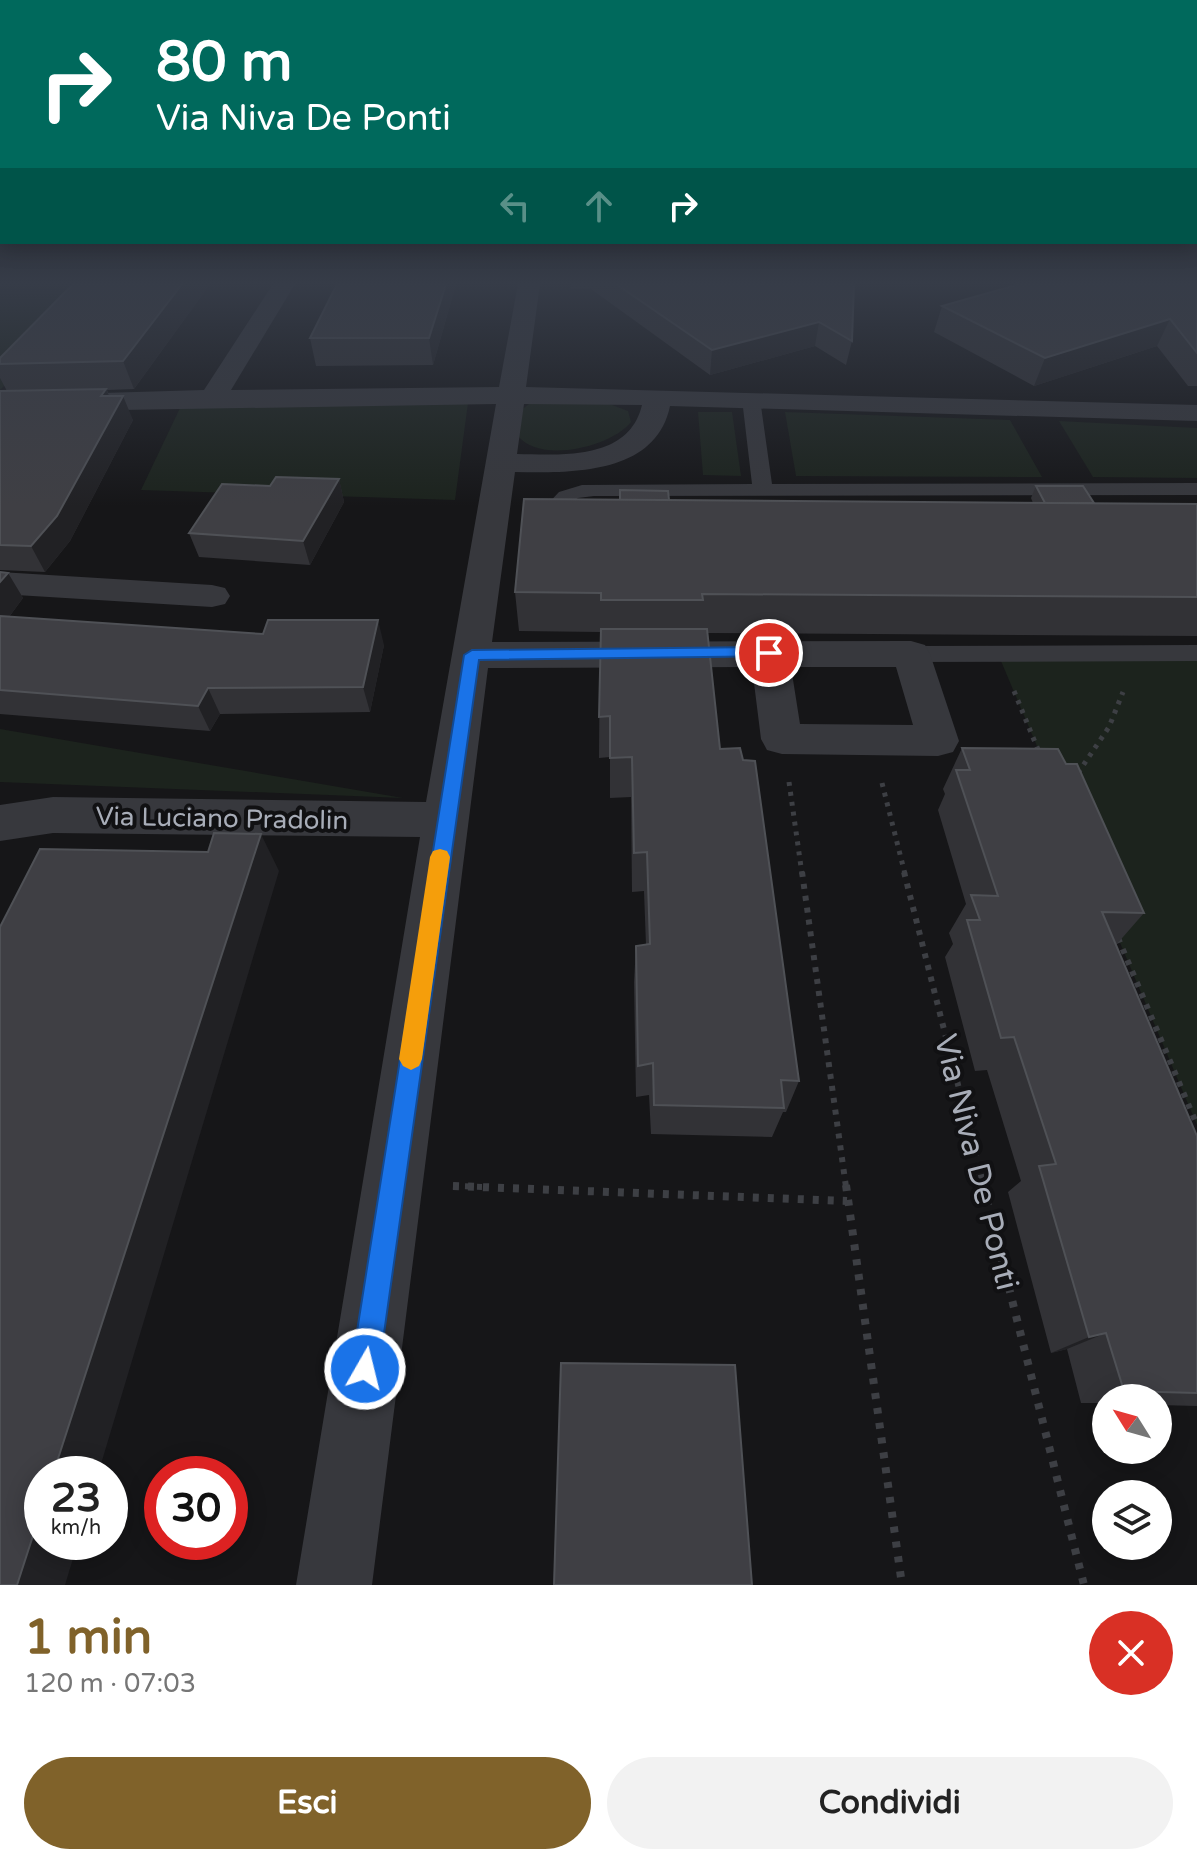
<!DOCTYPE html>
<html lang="it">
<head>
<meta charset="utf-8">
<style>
	body { margin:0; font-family:"Varela Round",sans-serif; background:#f2f2f2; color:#222; height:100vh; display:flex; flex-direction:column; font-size:30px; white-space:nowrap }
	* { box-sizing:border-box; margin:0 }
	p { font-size:26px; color:#767676 }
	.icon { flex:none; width:44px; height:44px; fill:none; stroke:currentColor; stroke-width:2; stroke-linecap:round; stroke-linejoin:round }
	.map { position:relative; height:1585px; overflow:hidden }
	.panel { display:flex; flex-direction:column; background:#fff; flex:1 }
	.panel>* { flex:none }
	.guide { position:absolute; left:0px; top:0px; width:1198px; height:244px; box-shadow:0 4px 20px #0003; background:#00695c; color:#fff; overflow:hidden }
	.needle { width:52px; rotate:307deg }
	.buttons { position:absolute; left:1092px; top:1384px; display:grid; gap:16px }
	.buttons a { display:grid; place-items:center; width:80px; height:80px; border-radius:50%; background:#fff; box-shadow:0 4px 20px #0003; font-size:40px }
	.speed { position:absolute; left:24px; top:1456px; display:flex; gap:16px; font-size:40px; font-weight:700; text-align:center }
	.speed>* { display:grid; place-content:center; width:104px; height:104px; border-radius:50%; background:#fff; box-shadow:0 4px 20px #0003; line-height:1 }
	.speed small { font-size:20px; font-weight:400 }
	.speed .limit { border:12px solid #d22; background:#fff; color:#111 }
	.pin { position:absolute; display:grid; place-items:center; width:68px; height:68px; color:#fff; margin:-34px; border:4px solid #fff; border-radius:50%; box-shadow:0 2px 8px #0007 }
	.me { position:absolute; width:88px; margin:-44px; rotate:8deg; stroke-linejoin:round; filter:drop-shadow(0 0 6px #0008) }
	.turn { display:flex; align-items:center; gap:28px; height:168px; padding:0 24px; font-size:36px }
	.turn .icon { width:104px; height:104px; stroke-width:2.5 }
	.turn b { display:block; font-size:56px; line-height:68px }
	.lanes { display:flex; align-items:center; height:76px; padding:0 24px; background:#0003; justify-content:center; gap:40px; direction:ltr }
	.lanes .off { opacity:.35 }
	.round { display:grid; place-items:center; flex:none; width:84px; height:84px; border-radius:42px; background:#f2f2f2 }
	.headline { display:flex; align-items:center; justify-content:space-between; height:136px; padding:0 24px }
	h1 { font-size:48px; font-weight:700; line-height:60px; color:#80622a }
	.cta { display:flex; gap:16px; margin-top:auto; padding:16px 24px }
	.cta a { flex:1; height:92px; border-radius:48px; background:#80622a; color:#fff; font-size:32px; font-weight:700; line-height:92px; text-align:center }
	.cta a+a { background:#f2f2f2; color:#222 }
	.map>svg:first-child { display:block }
	.green { fill:#1c231d }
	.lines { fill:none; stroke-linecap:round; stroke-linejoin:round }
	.path-far2 { stroke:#3d3f44; stroke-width:5; stroke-dasharray:4 6; stroke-linecap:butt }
	.path-far1 { stroke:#3d3f44; stroke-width:6; stroke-dasharray:5 7; stroke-linecap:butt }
	.path { stroke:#3d3f44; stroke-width:8; stroke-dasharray:6 9; stroke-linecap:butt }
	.lane { fill:#37383d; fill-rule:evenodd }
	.street { fill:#37383d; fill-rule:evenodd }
	.wall { fill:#323236 }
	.shaded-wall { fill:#212124 }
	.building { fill:#3f3f44; stroke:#4f5156; stroke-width:2 }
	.route { fill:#1a73e8; stroke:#114b97; stroke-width:2 }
	.slow { fill:#f59e0b }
	.labels { text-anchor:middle; stroke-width:8; stroke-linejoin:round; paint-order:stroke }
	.street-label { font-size:26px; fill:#a8adb8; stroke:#111113 }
	.near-street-label { font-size:32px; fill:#a8adb8; stroke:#111113 }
</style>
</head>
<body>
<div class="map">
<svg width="1197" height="1585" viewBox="0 0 1197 1585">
	<rect width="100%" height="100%" fill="#161618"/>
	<!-- green -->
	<g class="green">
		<polygon points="0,284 102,284 0,390"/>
		<path d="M604 402 628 411 631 422C611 447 540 464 518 436L520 411 529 404Z"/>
		<polygon points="468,403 455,500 141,490 180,408"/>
		<polygon points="698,412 732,412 741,476 703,475"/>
		<polygon points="785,412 1010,420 1042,477 796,476"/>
		<polygon points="1059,421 1197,428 1197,478 1093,477"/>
		<polygon points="1197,653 1197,1125 998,654"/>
		<polygon points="0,729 403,798 0,782"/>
	</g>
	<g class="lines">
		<!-- path-far2 -->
		<g class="path-far2">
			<polyline points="1014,691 1039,752"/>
			<polyline points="1078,773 1109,727 1123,692"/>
			<polyline points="789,782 802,874"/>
			<polyline points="882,783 905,874"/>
		</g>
		<!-- path-far1 -->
		<g class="path-far1">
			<polyline points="802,872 846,1187"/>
			<polyline points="904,872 984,1187"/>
			<polyline points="1118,938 1197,1125"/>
			<polyline points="453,1186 486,1187"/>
		</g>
		<!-- path -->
		<g class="path">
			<polyline points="846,1185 902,1585"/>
			<polyline points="983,1185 1084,1585"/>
			<polyline points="453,1186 847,1201"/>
		</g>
		<!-- lane -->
		<g class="lane">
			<polygon points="751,394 760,399 772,484 1197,483 1197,495 594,496 578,498 564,508 583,526 573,532 566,530 545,514 544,508 559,492 582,485 752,484 742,399"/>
			<polygon points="1197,645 1197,661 911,662 902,660 899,654 902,648 911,646"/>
		</g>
		<!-- street -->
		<g class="street">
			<path d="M273 284H295L231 390 499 387 518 284H540L526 387 1197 405V421L670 406C656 475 571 473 515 472L492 642 911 641 925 645 930 654 959 741 953 752 938 756 782 754 767 750 761 739 752 667 488 668 372 1585H296L420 837 53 833 0 841V805L53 797 426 802 496 404 0 412V396L204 390ZM524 404 642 405C629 460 563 455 517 454ZM791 667H896L913 725 800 724Z"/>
			<polygon points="0,572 212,585 225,588 230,596 225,604 212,607 0,594"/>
		</g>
	</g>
	<!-- wall -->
	<g class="wall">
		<polygon points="73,284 210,284 134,389 107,390 109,396 133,420 70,541 45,572 0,570 0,391 7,391 0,378 0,358"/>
		<polygon points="337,284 456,284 433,365 316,366 310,338"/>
		<polygon points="571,284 854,284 852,341 846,365 815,346 710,375 591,289 571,289"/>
		<polygon points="1197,284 1197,386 1188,386 1157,346 1034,386 934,332 942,306"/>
		<polygon points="339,479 344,502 310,565 199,557 189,533 270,486"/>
		<polygon points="1036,486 1094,503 1197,504 1197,636 707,633 720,749 799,1081 786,1112 783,1112 772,1137 651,1134 649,1095 636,1097 634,982 636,946 646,945 644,891 632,892 631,797 610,798 610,757 599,758 600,632 519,631 515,592 669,500 1033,503 1031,498"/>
		<polygon points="0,572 8,573 23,598 9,617 384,645 370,712 220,714 210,731 0,714"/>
		<polygon points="962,748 1144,913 1116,945 1197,1136 1197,1406 1158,1405 1158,1398 1106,1398 1106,1403 1081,1403 1067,1349 1051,1353 1008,1192 1021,1181 987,1070 975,1071 945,957 953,944 949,933 966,904 938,810 945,794 943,789"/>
	</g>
	<!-- shaded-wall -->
	<g class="shaded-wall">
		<polygon points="182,284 210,284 134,389 123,361"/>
		<polygon points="446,284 456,284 433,365 429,338"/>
		<polygon points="1170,319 1157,346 1034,386 1045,358"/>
		<polygon points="819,322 815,346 710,375 712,350"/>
		<polygon points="106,389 115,410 123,396 133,420 70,541 45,572 31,546 101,396"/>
		<polygon points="339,479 344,502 310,565 303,541"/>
		<polygon points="8,573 23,598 0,629 0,582"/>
		<polygon points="378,620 384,645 370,712 363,687"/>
		<polygon points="208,688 220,714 210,731 198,706"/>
		<polygon points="261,834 279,871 98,1474 53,1474"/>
		<polygon points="1106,1333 1067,1349 1051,1353 1089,1337"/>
		<polygon points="42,1508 42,1542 78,1542 65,1585 17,1585"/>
	</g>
	<!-- building -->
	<g class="building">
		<polygon points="73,284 182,284 123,361 0,364 0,358"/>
		<polygon points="337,284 446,284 429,338 310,338"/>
		<polygon points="616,284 854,284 852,341 819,322 712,350"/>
		<polygon points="1020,284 1197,284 1197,353 1170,319 1045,358 942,306"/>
		<polygon points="106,389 101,396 123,396 57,516 31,546 0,545 0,391"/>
		<polygon points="276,477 339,479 303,541 189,533 222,484 270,486"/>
		<polygon points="1036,486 1083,486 1094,503 1045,503"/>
		<polygon points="620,490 668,491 669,500 620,500"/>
		<polygon points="524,499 1197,504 1197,597 702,594 703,600 601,600 601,593 515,592"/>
		<polygon points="0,572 8,573 0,582"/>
		<polygon points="0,616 263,634 268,620 378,620 363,687 208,688 198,706 0,690"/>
		<polygon points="601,629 707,629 720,749 740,748 743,760 755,761 799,1081 781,1080 784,1108 654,1105 653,1063 638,1066 636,946 650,944 647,852 634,853 632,757 610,758 610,716 599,717"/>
		<polygon points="962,748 1058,749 1066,764 1077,764 1144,913 1102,912 1197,1136 1197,1393 1124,1391 1106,1333 1089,1337 1039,1166 1056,1164 1014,1037 1001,1038 967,920 980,920 971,895 998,896 956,770 970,770"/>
		<polygon points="214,833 261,834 53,1474 42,1474 42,1508 17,1585 0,1585 0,927 40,849 208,852"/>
		<polygon points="561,1363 735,1365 752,1585 554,1585"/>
	</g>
	<!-- sky -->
	<linearGradient id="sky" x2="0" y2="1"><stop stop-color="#0c0c0d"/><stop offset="0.56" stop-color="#363c48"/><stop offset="1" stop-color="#363c48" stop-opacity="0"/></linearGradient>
	<rect width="1197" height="506" fill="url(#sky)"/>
	<!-- route -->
	<polygon class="route" points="769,647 777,653 775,656 479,660 379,1369 375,1379 365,1383 355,1379 351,1369 464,655 472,650"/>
	<!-- slow -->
	<polygon class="slow" points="440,849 447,851 450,857 422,1059 419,1066 411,1070 403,1066 399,1059 430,857 433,851"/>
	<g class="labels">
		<!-- street labels -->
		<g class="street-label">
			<text transform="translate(222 818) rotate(1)" y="9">Via Luciano Pradolin</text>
		</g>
		<!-- near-street labels -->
		<g class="near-street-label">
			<text transform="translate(977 1162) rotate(76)" y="11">Via Niva De Ponti</text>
		</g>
	</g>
</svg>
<div class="buttons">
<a><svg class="needle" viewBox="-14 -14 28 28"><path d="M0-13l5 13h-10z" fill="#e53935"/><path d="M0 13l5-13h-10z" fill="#767676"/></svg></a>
<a><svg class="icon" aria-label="layers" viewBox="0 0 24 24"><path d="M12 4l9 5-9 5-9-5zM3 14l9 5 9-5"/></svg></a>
</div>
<div class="speed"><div>23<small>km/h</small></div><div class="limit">30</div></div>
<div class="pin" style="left:769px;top:653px;background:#d93025"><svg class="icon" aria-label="arrive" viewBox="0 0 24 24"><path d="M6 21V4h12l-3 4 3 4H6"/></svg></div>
<svg class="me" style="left:365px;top:1369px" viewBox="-20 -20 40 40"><circle r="17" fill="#1a73e8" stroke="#fff" stroke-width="3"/><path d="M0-11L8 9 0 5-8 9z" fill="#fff"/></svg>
<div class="guide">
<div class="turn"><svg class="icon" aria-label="right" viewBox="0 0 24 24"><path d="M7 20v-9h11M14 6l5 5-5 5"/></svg><div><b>80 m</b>Via Niva De Ponti</div></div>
<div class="lanes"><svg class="icon off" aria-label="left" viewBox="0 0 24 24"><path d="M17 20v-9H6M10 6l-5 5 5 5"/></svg><svg class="icon off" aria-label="ahead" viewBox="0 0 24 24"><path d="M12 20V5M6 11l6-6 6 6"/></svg><svg class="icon" aria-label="right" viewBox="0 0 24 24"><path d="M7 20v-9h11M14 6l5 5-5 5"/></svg></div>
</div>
</div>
<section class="panel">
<div class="headline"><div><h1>1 min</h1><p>120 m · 07:03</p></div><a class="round" style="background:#d93025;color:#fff"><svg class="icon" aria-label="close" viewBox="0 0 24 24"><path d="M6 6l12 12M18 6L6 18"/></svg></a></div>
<div class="cta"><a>Esci</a><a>Condividi</a></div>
</section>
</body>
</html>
